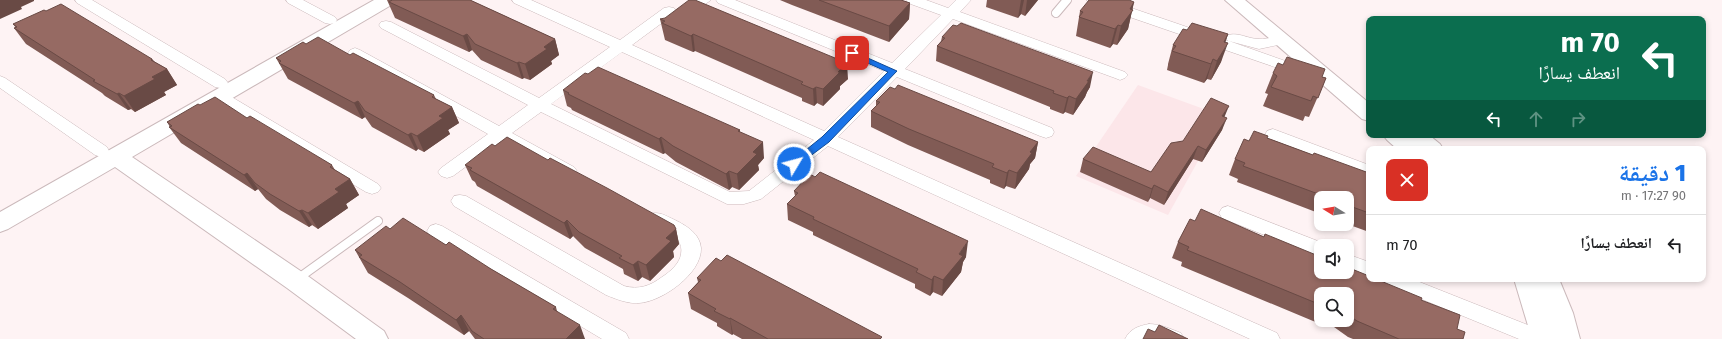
<!DOCTYPE html>
<html lang="ar">
<head>
<meta charset="utf-8">
<style>
	body { margin:0; font-family:"Fira Sans","Noto Naskh Arabic",sans-serif; background:#f2f2f2; color:#202124; direction:rtl; height:100vh; display:flex; flex-direction:column; font-size:15px; white-space:nowrap }
	* { box-sizing:border-box; margin:0 }
	p { font-size:13px; color:#757577 }
	.icon { flex:none; width:22px; height:22px; fill:none; stroke:currentColor; stroke-width:2; stroke-linecap:round; stroke-linejoin:round }
	.map { position:relative; flex:1; overflow:hidden; direction:ltr }
	.panel { position:absolute; left:1366px; top:146px; width:340px; height:136px; display:flex; flex-direction:column; background:#fff; border-radius:8px; box-shadow:0 2px 6px #0003; direction:rtl }
	.panel>* { flex:none }
	.banner { position:absolute; left:1366px; top:16px; width:340px; height:122px; border-radius:8px; box-shadow:0 2px 6px #0003; direction:rtl; background:#0b6e4f; color:#fff; overflow:hidden }
	.needle { width:26px; rotate:281deg }
	.tools { position:absolute; left:1314px; top:191px; display:grid; gap:8px }
	.tools a { display:grid; place-items:center; width:40px; height:40px; border-radius:8px; background:#fff; box-shadow:0 2px 6px #0003; font-size:20px }
	.pin { position:absolute; display:grid; place-items:center; width:34px; height:34px; color:#fff; margin:-17px; border-radius:8px; box-shadow:0 2px 6px #0006 }
	.me { position:absolute; width:44px; margin:-22px; rotate:53deg; stroke-linejoin:round; filter:drop-shadow(0 0 3px #0008) }
	.turn { display:flex; align-items:center; gap:14px; height:84px; padding:0 20px; font-size:18px }
	.turn .icon { width:52px; height:52px; stroke-width:2.5 }
	.turn b { display:block; font-size:28px; line-height:34px }
	.lanes { display:flex; align-items:center; height:38px; padding:0 20px; background:#0003; justify-content:center; gap:20px; direction:ltr }
	.lanes .off { opacity:.35 }
	.round { display:grid; place-items:center; flex:none; width:42px; height:42px; border-radius:8px; background:#f2f2f2 }
	.summary { display:flex; align-items:center; justify-content:space-between; height:68px; padding:0 20px }
	h1 { font-size:24px; font-weight:800; line-height:30px; color:#1a73e8 }
	ul { padding:0; list-style:none }
	li { display:flex; align-items:center; gap:12px; height:60px; padding:0 20px; border-top:1px solid #e0e0e0 }
	li div { flex:1 }
	li b { display:block; font-size:15px }
	li em { font-style:normal }
	.map>svg:first-child { display:block }
	.built { fill:#fce6e9 }
	.lines { fill:none; stroke-linecap:round; stroke-linejoin:round }
	.lane-casing { stroke:#cbb9bb; stroke-width:10 }
	.street-casing { stroke:#cbb9bb; stroke-width:1 }
	.secondary-casing { stroke:#cbb9bb; stroke-width:2 }
	.lane { stroke:#fff; stroke-width:8 }
	.street { fill:#fff; fill-rule:evenodd }
	.secondary { fill:#fff; fill-rule:evenodd }
	.wall { fill:#815b55; fill-rule:evenodd }
	.shaded-wall { fill:#694a45 }
	.building { fill:#966a63; stroke:#694a45 }
	.route { fill:#1a73e8; stroke:#114b97 }
</style>
</head>
<body>
<div class="map">
<svg width="1722" height="339" viewBox="0 0 1722 339">
	<rect width="100%" height="100%" fill="#fef3f4"/>
	<!-- built -->
	<polygon class="built" points="1138,85 1223,116 1168,215 1076,176"/>
	<g class="lines">
		<!-- lane casing -->
		<g class="lane-casing">
			<g id="lane">
				<polyline points="1056,13 1067,0"/>
				<polyline points="296,280 378,221"/>
			</g>
		</g>
		<!-- street casing -->
		<g class="street-casing">
			<g id="street">
				<polygon points="75,0 92,0 225,79 228,83 225,87 220,88 215,87 77,3"/>
				<polygon points="286,0 303,0 335,17 337,20 335,23 330,24 325,23 288,3"/>
				<path d="M512 0H531L620 40 664 8 669 7 674 8 676 11 674 14 632 45 824 131 884 71 718 3 716 0H735L892 63 941 15 908 3 906 0H926L948 8 956 0H971L960 12 1125 72 1128 75 1125 78 1120 80 1115 78 953 19 905 69 1052 128 1054 132 1052 136 1046 138 1040 136 897 77 838 137 1277 333 1280 339H1250L828 146 761 199 744 204H727L541 112 512 133 574 167 577 171 574 175 568 177 562 175 501 141 453 176 447 178 441 176 438 172 441 168 488 134 350 56 348 53 350 50 355 48 360 50 499 126 528 105 381 28 379 25 381 22 386 21 391 22 539 98 610 47 514 3ZM622 52 814 140 749 191 730 192 551 104Z"/>
				<polygon points="693,0 711,0 686,18 681,19 676,18 674,15"/>
				<path d="M1087 0H1108L1228 41 1226 38 1228 35C1239 32 1248 39 1259 39 1269 40 1277 34 1287 37L1289 40 1287 43 1259 49 1229 41 1305 68 1308 71 1305 74 1300 76 1295 74 1089 3Z"/>
				<polygon points="0,76 5,78 107,147 109,151 107,155 101,157 95,155 0,88"/>
				<polygon points="219,92 225,93 378,184 381,188 378,192 372,194 366,192 213,101 211,97 213,93"/>
				<polygon points="1273,129 1369,165 1369,177 1267,139 1265,135 1267,131"/>
				<path d="M460 195 466 196 624 286C639 290 650 286 662 277 670 272 680 263 681 254 685 231 655 234 647 219L650 214C659 211 666 216 675 220 687 226 700 234 701 248 702 274 661 302 639 303 628 304 616 299 606 295L454 206 451 201 454 196Z"/>
				<polygon points="1228,206 1328,245 1328,246 1321,246 1321,257 1314,255 1222,218 1219,213 1222,208"/>
				<polygon points="436,224 442,226 626,333 629,339 602,339 430,236 427,231 430,226"/>
				<polygon points="1347,254 1369,262 1369,277 1347,269"/>
				<polygon points="1383,279 1412,279 1548,333 1551,339 1519,339 1385,284"/>
				<path d="M1149 324C1160 324 1171 329 1181 333L1184 339H1125C1130 329 1138 326 1149 324Z"/>
			</g>
		</g>
		<!-- secondary casing -->
		<g class="secondary-casing">
			<g id="secondary">
				<polygon points="374,0 396,0 393,4 132,157 305,274 384,331 388,339 356,339 287,288 115,167 8,229 0,232 0,212"/>
				<polygon points="1225,0 1245,0 1369,103 1369,121 1362,119"/>
				<polygon points="1383,135 1429,135 1440,144 1443,149 1397,149 1387,140"/>
				<polygon points="1514,279 1559,279 1573,313 1580,339 1532,339"/>
			</g>
		</g>
		<!-- lane -->
		<use href="#lane" class="lane"/>
		<!-- street -->
		<use href="#street" class="street"/>
		<!-- secondary -->
		<use href="#secondary" class="secondary"/>
	</g>
	<!-- wall -->
	<g class="wall">
		<polygon points="387,0 470,0 555,39 559,55 551,61 552,64 530,80 524,78 522,79 481,60 472,50 469,52 395,18"/>
		<polygon points="780,0 901,0 910,3 909,19 889,42 792,5"/>
		<polygon points="987,0 1038,0 1025,16 1021,14 1018,18 986,7"/>
		<polygon points="1134,2 1128,29 1117,45 1113,44 1110,48 1076,36 1080,11"/>
		<polygon points="660,19 848,79 840,86 840,89 823,106 817,103 814,106 802,101 802,98 695,51 693,52 665,40"/>
		<polygon points="13,24 152,59 155,62 167,69 177,85 164,92 166,95 135,112 131,109 128,110 105,96 102,93 26,44 14,28 16,28"/>
		<polygon points="1187,30 1228,34 1225,42 1221,62 1211,80 1207,79 1204,83 1167,70 1168,65 1168,64 1173,45"/>
		<polygon points="942,37 1090,87 1087,92 1085,97 1073,115 1065,112 1063,114 1050,109 1050,107 936,61 937,46 941,41"/>
		<polygon points="306,44 350,55 434,95 436,99 452,107 459,123 448,130 450,134 424,152 418,149 416,151 372,127 365,117 362,119 288,79 276,58"/>
		<polygon points="1273,73 1322,77 1326,78 1309,117 1305,116 1303,121 1263,106 1268,94 1265,93"/>
		<polygon points="563,90 740,130 740,132 764,158 758,165 759,170 739,190 732,187 729,190 676,162 665,153 663,154 572,110 571,108 567,106"/>
		<polygon points="876,101 1038,142 1035,158 1030,164 1029,169 1015,189 1006,186 1004,189 990,183 990,180 908,145 871,127 871,111 876,106"/>
		<polygon points="200,105 247,118 332,165 335,170 350,179 359,195 346,204 348,208 318,229 312,225 309,227 280,210 266,199 258,189 255,191 181,143 169,127 170,127 167,122"/>
		<polygon points="1225,117 1222,130 1202,162 1193,159 1164,205 1150,198 1148,202 1080,172 1083,159 1151,172 1183,141"/>
		<polygon points="1267,138 1313,155 1369,173 1369,232 1347,224 1347,198 1321,198 1321,214 1237,182 1238,179 1229,175 1235,159 1249,141"/>
		<polygon points="465,165 676,229 679,244 673,251 674,257 650,281 642,277 638,281 624,274 623,269 585,248 573,236 570,239 477,186 475,182 472,180"/>
		<polygon points="794,191 966,257 963,262 961,272 942,296 933,292 930,296 915,288 915,284 813,235 813,232 788,220 787,204 795,196"/>
		<path d="M1195 221 1264 237 1421 300 1457 329 1463 339H1353L1348 337 1327 322 1325 326 1181 266 1182 262 1172 258 1178 242ZM1321 294H1347V320H1321Z"/>
		<polygon points="390,229 446,245 491,269 556,307 557,311 585,339 475,339 469,331 464,335 408,298 368,273 355,250"/>
		<polygon points="697,278 882,339 742,339 733,334 732,335 717,326 717,323 691,309 688,293 698,282"/>
	</g>
	<!-- shaded-wall -->
	<g class="shaded-wall">
		<polygon points="0,0 34,0 34,1 21,7 22,9 0,19"/>
		<polygon points="1021,0 1024,0 1021,14 1018,18"/>
		<polygon points="1027,0 1038,0 1025,16"/>
		<polygon points="1134,2 1128,29 1117,45 1121,26 1130,9"/>
		<polygon points="910,3 909,19 889,42 889,26"/>
		<polygon points="1118,25 1113,44 1110,48 1115,29"/>
		<polygon points="467,34 472,50 469,52 463,36"/>
		<polygon points="693,34 695,51 693,52 691,36"/>
		<polygon points="1228,34 1222,53 1224,42"/>
		<polygon points="555,39 559,55 551,61 552,64 530,80 525,64 544,47"/>
		<polygon points="1228,43 1221,62 1211,80 1217,61"/>
		<polygon points="152,59 161,72 167,69 177,85 164,92 166,95 135,112 124,96 152,77 151,60"/>
		<polygon points="1213,59 1207,79 1204,83 1211,64"/>
		<polygon points="519,62 524,78 522,79 517,63"/>
		<polygon points="847,63 848,79 840,86 840,89 823,106 823,89 838,72"/>
		<polygon points="1093,72 1090,87 1087,92 1085,97 1073,115 1076,99 1087,81"/>
		<polygon points="816,87 817,103 814,106 813,89"/>
		<polygon points="119,93 131,109 128,110 117,94"/>
		<polygon points="1069,96 1065,112 1063,114 1067,98"/>
		<polygon points="358,101 365,117 362,119 354,103"/>
		<polygon points="1229,106 1224,118 1222,116"/>
		<polygon points="452,107 459,123 448,130 450,134 424,152 417,136 439,116"/>
		<polygon points="1227,118 1222,130 1202,162 1206,150"/>
		<polygon points="411,133 418,149 416,151 408,135"/>
		<polygon points="661,137 665,153 663,154 659,139"/>
		<polygon points="763,142 764,158 758,165 759,170 739,190 737,174 753,152"/>
		<polygon points="1038,142 1035,158 1030,164 1029,169 1015,189 1017,173 1030,152"/>
		<polygon points="1198,146 1193,159 1164,205 1168,192"/>
		<polygon points="1009,170 1006,186 1004,189 1007,173"/>
		<polygon points="729,171 732,187 729,190 726,174"/>
		<polygon points="247,173 258,189 255,191 244,175"/>
		<polygon points="350,179 359,195 346,204 348,208 318,229 308,213 335,189"/>
		<polygon points="1154,185 1150,198 1148,202 1152,189"/>
		<polygon points="302,210 312,225 309,227 299,211"/>
		<polygon points="567,220 573,236 570,239 564,223"/>
		<polygon points="676,229 679,244 673,251 674,257 650,281 646,265 666,238"/>
		<polygon points="968,241 966,257 963,262 961,272 942,296 943,280 959,254"/>
		<polygon points="638,261 642,277 638,281 633,265"/>
		<polygon points="934,276 933,292 930,296 932,280"/>
		<polygon points="461,315 469,331 464,335 456,320"/>
		<polygon points="730,318 733,334 732,335 730,319"/>
		<polygon points="580,325 585,339 566,339"/>
	</g>
	<!-- building -->
	<g class="building">
		<polygon points="391,0 470,0 555,39 544,47 547,49 525,64 519,62 517,63 475,44 467,34 463,36 389,2 392,0"/>
		<polygon points="689,0 695,0 847,63 838,72 840,72 823,89 816,87 813,89 801,84 803,82 693,34 691,36 662,23 665,21 660,19 665,18"/>
		<polygon points="819,0 901,0 910,3 889,26"/>
		<polygon points="1089,0 1129,0 1134,2 1130,9 1133,10 1121,26 1118,25 1115,29 1079,17 1083,12 1080,11"/>
		<polygon points="61,4 152,59 151,60 167,69 152,77 155,79 124,96 119,93 117,94 93,81 95,80 14,28 17,27 13,24 44,10 46,11"/>
		<polygon points="961,23 1093,72 1087,81 1089,81 1076,99 1069,96 1067,98 1053,93 1054,91 937,46 945,38 942,37 953,25 957,26"/>
		<polygon points="1192,23 1228,34 1224,42 1228,43 1217,61 1213,59 1211,64 1172,51 1176,46 1173,45 1183,29 1187,30"/>
		<polygon points="318,37 350,55 353,53 434,95 432,97 452,107 439,116 443,118 417,136 411,133 408,135 365,111 358,101 354,103 279,63 281,61 276,58 303,42 306,44"/>
		<polygon points="1287,57 1325,69 1322,77 1326,78 1318,98 1313,96 1311,101 1271,87 1277,76 1273,73 1278,63 1283,65"/>
		<polygon points="598,67 740,130 738,131 763,142 753,152 757,154 737,174 729,171 726,174 673,146 661,137 659,139 568,94 569,93 563,90 585,73 588,74"/>
		<polygon points="898,85 1038,142 1030,152 1032,153 1017,173 1009,170 1007,173 992,167 994,164 909,129 871,111 880,102 876,101 890,87 895,89"/>
		<polygon points="215,97 247,118 250,116 332,165 330,167 350,179 335,189 339,192 308,213 302,210 299,211 270,194 255,183 247,173 244,175 169,127 172,126 167,122 198,104 200,105"/>
		<polygon points="1211,98 1229,106 1222,116 1227,118 1206,150 1198,146 1168,192 1154,185 1152,189 1083,159 1093,147 1151,172 1171,143 1183,141"/>
		<polygon points="1254,131 1268,136 1267,138 1313,155 1314,153 1369,173 1369,213 1347,205 1347,198 1329,198 1243,166 1245,163 1235,159 1244,139 1249,141"/>
		<polygon points="507,137 548,160 550,158 607,188 674,225 676,229 666,238 671,241 646,265 638,261 633,265 619,258 622,256 579,232 567,220 564,223 470,170 472,168 465,165 492,144 495,146"/>
		<polygon points="820,172 968,241 959,254 963,256 943,280 934,276 932,280 916,272 918,269 813,219 814,217 787,204 798,193 794,191 810,174 815,177"/>
		<polygon points="1201,209 1264,237 1265,234 1321,257 1321,272 1347,272 1347,267 1369,276 1369,279 1376,279 1422,298 1421,300 1460,315 1457,329 1465,332 1463,339 1399,339 1357,321 1347,314 1347,294 1321,294 1321,305 1187,250 1189,247 1178,242 1190,219 1195,221"/>
		<polygon points="403,218 446,245 449,242 491,269 556,307 553,309 580,325 566,339 484,339 472,331 461,315 456,320 400,282 359,257 362,255 355,250 386,226 390,229"/>
		<polygon points="727,255 882,337 880,339 768,339 730,318 730,319 714,311 716,309 688,293 701,280 697,278 716,258 721,261"/>
		<polygon points="1159,325 1188,339 1143,339 1148,329 1155,332"/>
	</g>
	<!-- route -->
	<polygon class="route" points="852,51 897,71 829,142 797,166 791,166 790,164 791,162 822,137 888,72 849,55 848,53"/>
</svg>
<div class="tools">
<a><svg class="needle" viewBox="-14 -14 28 28"><path d="M0-13l5 13h-10z" fill="#e53935"/><path d="M0 13l5-13h-10z" fill="#757577"/></svg></a>
<a><svg class="icon" aria-label="sound" viewBox="0 0 24 24"><path d="M4 9h4l5-4v14l-5-4H4zM17 9q2 3 0 6"/></svg></a>
<a><svg class="icon" aria-label="search" viewBox="0 0 24 24"><circle cx="10" cy="10" r="6"/><path d="M15 15l6 6"/></svg></a>
</div>
<div class="pin" style="left:852px;top:53px;background:#d93025"><svg class="icon" aria-label="arrive" viewBox="0 0 24 24"><path d="M6 21V4h12l-3 4 3 4H6"/></svg></div>
<svg class="me" style="left:794px;top:164px" viewBox="-20 -20 40 40"><circle r="17" fill="#1a73e8" stroke="#fff" stroke-width="3"/><path d="M0-11L8 9 0 5-8 9z" fill="#fff"/></svg>
<div class="banner">
<div class="turn"><svg class="icon" aria-label="left" viewBox="0 0 24 24"><path d="M17 20v-9H6M10 6l-5 5 5 5"/></svg><div><b>70 m</b>انعطف يسارًا</div></div>
<div class="lanes"><svg class="icon" aria-label="left" viewBox="0 0 24 24"><path d="M17 20v-9H6M10 6l-5 5 5 5"/></svg><svg class="icon off" aria-label="ahead" viewBox="0 0 24 24"><path d="M12 20V5M6 11l6-6 6 6"/></svg><svg class="icon off" aria-label="right" viewBox="0 0 24 24"><path d="M7 20v-9h11M14 6l5 5-5 5"/></svg></div>
</div>
<section class="panel">
<div class="summary"><div><h1>1 دقيقة</h1><p>90 m · 17:27</p></div><a class="round" style="background:#d93025;color:#fff"><svg class="icon" aria-label="close" viewBox="0 0 24 24"><path d="M6 6l12 12M18 6L6 18"/></svg></a></div>
<ul>
<li><svg class="icon" aria-label="left" viewBox="0 0 24 24"><path d="M17 20v-9H6M10 6l-5 5 5 5"/></svg><div><b>انعطف يسارًا</b></div><em>70 m</em></li>
</ul>
</section>
</div>
</body>
</html>
